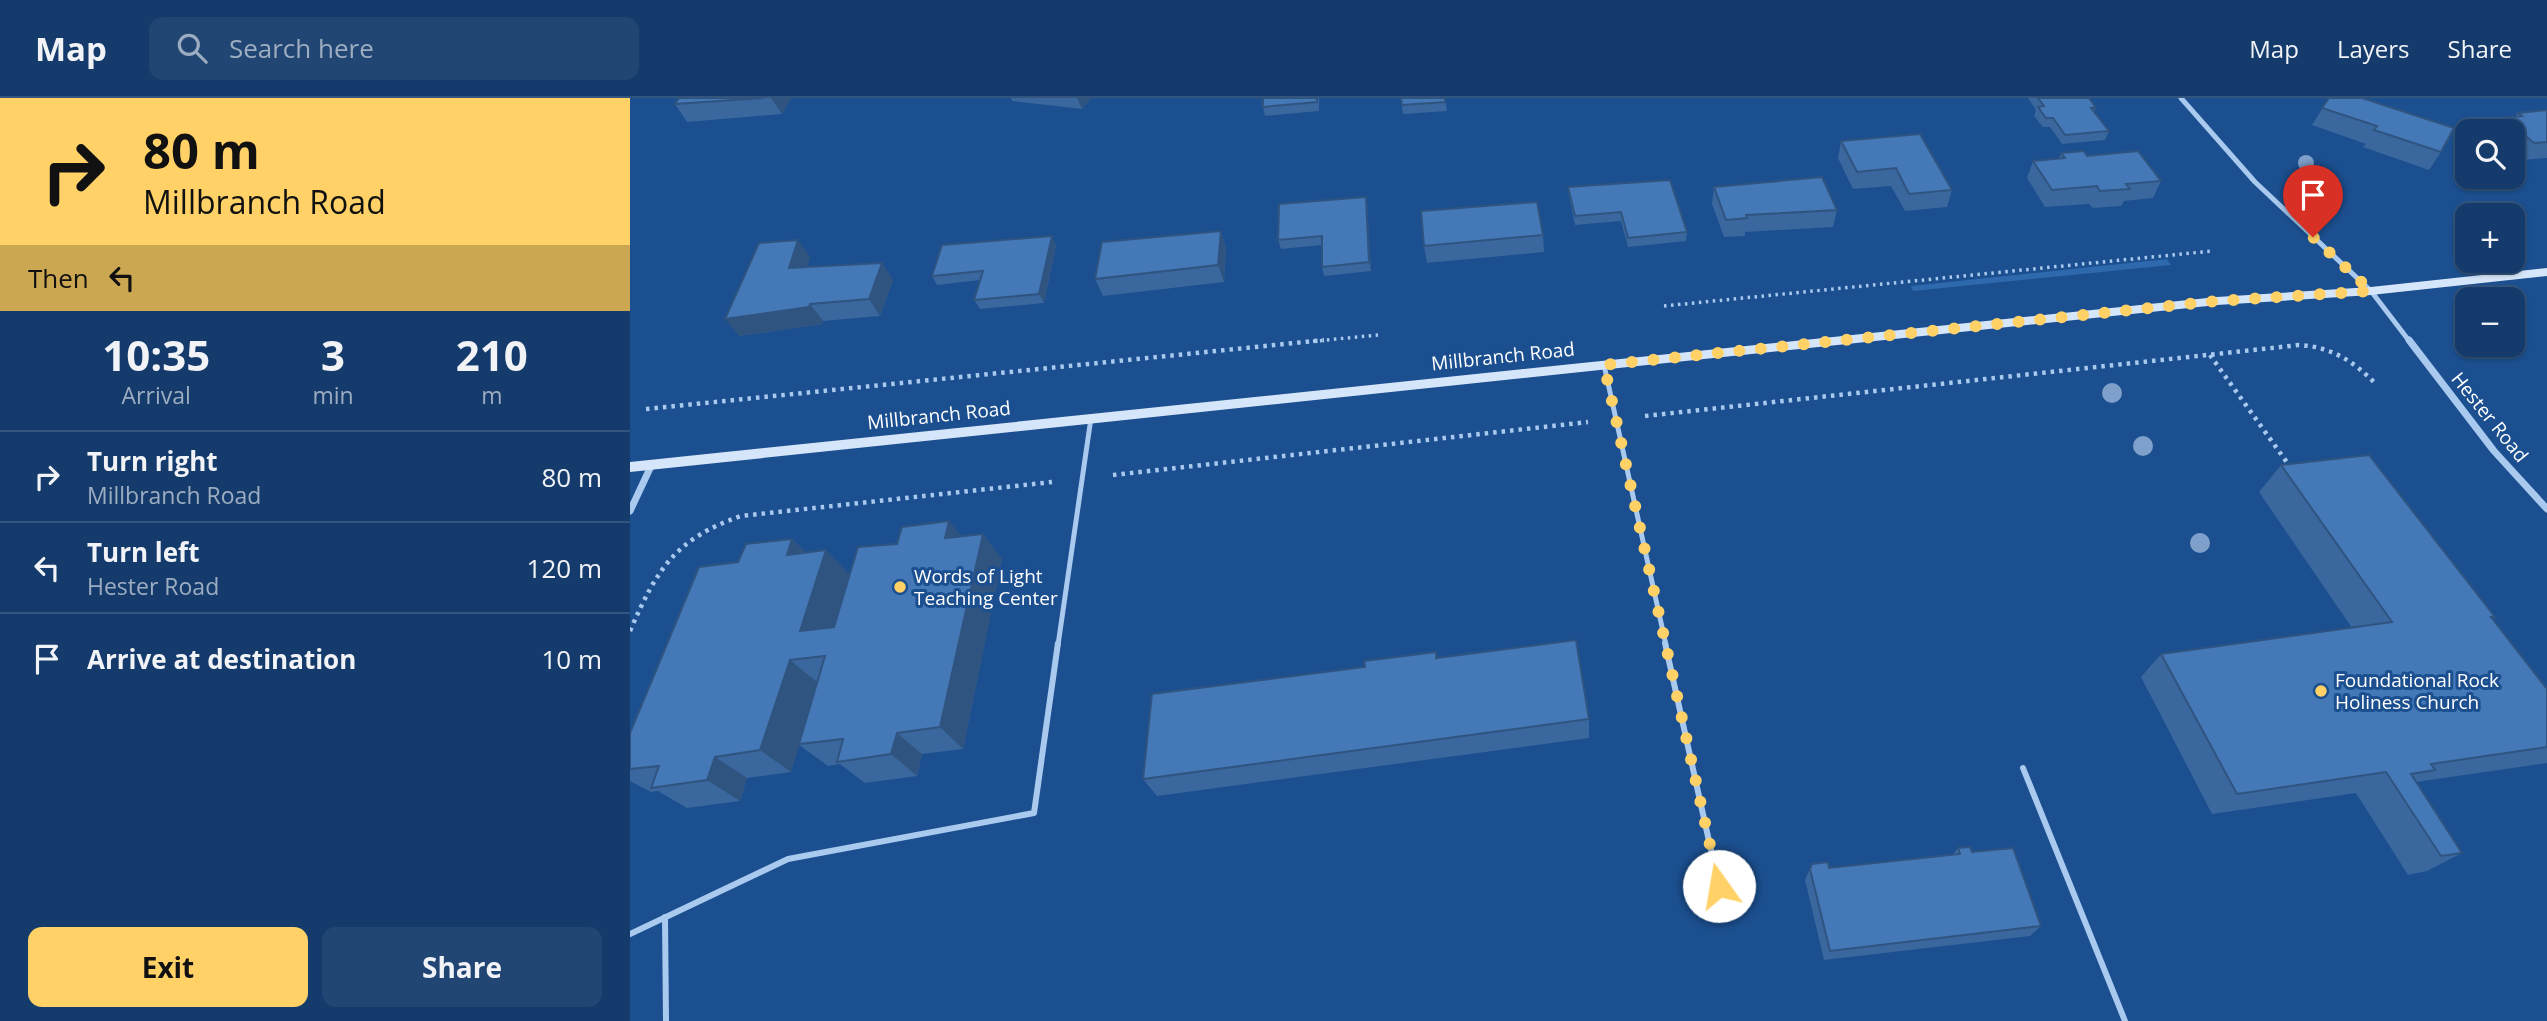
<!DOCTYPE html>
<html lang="en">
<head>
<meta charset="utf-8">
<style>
	body { margin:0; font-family:"Open Sans",sans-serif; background:#214673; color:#f1f3f6; height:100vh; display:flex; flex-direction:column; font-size:26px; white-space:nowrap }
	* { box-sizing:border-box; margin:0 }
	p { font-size:23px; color:#9dadc1 }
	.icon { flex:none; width:38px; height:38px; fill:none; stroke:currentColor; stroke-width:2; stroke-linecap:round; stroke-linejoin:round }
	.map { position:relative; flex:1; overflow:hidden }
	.details { display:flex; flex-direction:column; background:#143b6b; width:630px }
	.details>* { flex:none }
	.banner { background:#ffd166; color:#111; overflow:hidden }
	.controls { position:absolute; left:1825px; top:21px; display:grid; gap:14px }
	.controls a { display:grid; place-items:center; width:70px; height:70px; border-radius:14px; background:#143b6b; box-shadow:0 2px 5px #0004,0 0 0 2px #33557e; font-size:35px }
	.pin { position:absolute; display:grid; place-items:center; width:60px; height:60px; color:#fff; margin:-72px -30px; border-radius:50% 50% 50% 0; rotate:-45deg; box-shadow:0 0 7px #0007 }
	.pin .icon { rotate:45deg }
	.me { position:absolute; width:77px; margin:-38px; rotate:347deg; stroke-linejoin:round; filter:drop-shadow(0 0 5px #0008) }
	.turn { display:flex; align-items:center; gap:24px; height:147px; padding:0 28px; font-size:32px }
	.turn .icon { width:91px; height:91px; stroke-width:2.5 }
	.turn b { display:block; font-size:49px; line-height:60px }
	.then { display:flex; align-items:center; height:66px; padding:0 28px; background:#0003; gap:14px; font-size:26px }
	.eta { display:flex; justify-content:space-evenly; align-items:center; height:119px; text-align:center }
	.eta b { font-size:42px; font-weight:700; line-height:49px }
	.primary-button { display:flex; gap:14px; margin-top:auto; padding:14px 28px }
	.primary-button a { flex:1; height:80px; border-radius:14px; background:#ffd166; color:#111; font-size:28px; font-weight:700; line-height:80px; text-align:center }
	.primary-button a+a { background:#214673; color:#f1f3f6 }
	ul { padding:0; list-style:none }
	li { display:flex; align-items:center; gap:21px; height:91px; padding:0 28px; border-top:2px solid #33557e }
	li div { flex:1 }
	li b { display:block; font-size:26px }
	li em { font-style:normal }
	header { display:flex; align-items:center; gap:42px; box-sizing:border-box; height:98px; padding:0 35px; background:#143b6b; border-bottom:2px solid #33557e }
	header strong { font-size:33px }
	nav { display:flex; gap:38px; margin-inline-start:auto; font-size:24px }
	.search { width:490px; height:63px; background:#214673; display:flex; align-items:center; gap:18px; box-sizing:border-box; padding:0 24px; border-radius:14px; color:#9dadc1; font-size:26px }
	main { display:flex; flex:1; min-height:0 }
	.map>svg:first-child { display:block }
	.green { fill:#2e69ad }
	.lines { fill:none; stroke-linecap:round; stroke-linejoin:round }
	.path-far1 { stroke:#a9c9ee; stroke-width:3.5; stroke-dasharray:2.5 4.5; stroke-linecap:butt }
	.path { stroke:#a9c9ee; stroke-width:4.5; stroke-dasharray:3.5 5; stroke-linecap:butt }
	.service-far1 { stroke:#a9c9ee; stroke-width:5 }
	.service { stroke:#a9c9ee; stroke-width:6 }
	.minor-far1 { stroke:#a9c9ee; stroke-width:5 }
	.minor { stroke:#a9c9ee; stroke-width:7 }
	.secondary { fill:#d6e6fa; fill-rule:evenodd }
	.tree { fill:#7ea0ca }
	.wall { fill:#3a679d }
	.shaded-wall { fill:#305480 }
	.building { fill:#4478b7; stroke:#305480; stroke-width:2 }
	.route { stroke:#ffd166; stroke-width:12; stroke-dasharray:0 21.6 }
	.poi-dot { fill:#ffd166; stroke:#1b4f8f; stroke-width:2.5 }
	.labels { text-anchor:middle; stroke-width:6; stroke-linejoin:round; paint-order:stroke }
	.street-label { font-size:19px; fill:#fff; stroke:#1b4f8f }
	.poi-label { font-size:19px; fill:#fff; stroke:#1b4f8f; text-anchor:start }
</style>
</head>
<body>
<header>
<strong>Map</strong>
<div class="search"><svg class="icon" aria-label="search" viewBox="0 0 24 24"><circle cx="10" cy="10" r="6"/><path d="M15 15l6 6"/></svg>Search here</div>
<nav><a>Map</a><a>Layers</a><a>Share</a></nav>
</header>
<main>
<section class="details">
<div class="banner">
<div class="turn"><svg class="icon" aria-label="right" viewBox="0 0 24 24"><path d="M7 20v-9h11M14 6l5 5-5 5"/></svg><div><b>80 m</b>Millbranch Road</div></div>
<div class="then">Then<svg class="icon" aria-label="left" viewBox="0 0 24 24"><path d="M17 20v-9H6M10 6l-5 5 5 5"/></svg></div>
</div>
<div class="eta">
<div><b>10:35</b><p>Arrival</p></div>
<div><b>3</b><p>min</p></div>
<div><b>210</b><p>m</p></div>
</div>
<ul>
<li><svg class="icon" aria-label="right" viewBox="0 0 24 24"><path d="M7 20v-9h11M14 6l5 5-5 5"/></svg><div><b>Turn right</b><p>Millbranch Road</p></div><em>80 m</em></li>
<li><svg class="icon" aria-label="left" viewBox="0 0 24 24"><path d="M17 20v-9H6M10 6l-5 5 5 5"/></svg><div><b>Turn left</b><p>Hester Road</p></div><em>120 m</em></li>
<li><svg class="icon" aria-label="arrive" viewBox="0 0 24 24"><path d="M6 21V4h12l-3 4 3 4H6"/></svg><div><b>Arrive at destination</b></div><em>10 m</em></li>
</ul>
<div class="primary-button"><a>Exit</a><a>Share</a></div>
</section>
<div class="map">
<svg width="1917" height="923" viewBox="0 0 1917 923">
	<rect width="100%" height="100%" fill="#1b4f8f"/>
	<!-- green -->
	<polygon class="green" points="1537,161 1541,167 1283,193 1281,188"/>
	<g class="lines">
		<!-- path-far1 -->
		<g class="path-far1">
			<polyline points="1034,208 1582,153"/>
			<polyline points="676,244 748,237"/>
		</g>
		<!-- path -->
		<g class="path">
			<polyline points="1580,257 1661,370"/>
			<polyline points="16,311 694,242"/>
			<path d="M1015 318 1669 247C1702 249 1723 263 1746 286"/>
			<polyline points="483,377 958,324"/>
			<path d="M0 533C27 471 45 441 111 418L422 384"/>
		</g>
		<!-- service-far1 -->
		<g class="service-far1">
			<polyline points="974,267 1036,547"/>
			<polyline points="428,547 461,320"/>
		</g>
		<!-- service -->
		<g class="service">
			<polyline points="1035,545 1089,788"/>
			<polyline points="1393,670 1495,923"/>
			<polyline points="35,819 36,923"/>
			<polyline points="0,836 158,761 404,715 428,545"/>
		</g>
		<!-- minor-far1 -->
		<polyline class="minor-far1" points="1551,0 1625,84 1741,193 1780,244"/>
		<!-- minor -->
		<g class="minor">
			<polyline points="1779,242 1864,353 1917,411"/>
			<polyline points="0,413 22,366"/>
		</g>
		<!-- secondary -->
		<polygon class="secondary" points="1917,170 1917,178 1741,197 1587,207 0,374 0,364 1587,199 1741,189"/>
	</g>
	<!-- trees -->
	<g class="tree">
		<circle cx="1676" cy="65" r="8"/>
		<circle cx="1482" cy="295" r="10"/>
		<circle cx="1513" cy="348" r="10"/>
		<circle cx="1570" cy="445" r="10"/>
	</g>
	<!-- wall -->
	<g class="wall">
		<polygon points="49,0 161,0 152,16 57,24 45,6"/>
		<polygon points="381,0 461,0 452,11 382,3"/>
		<polygon points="689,0 689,13 635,18 633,9"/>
		<polygon points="771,0 815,0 817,13 773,16"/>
		<polygon points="1398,0 1459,0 1466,10 1464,14 1479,33 1475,42 1432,46 1420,29 1413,29 1404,18 1406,12"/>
		<polygon points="1699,0 1811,54 1799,72 1733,49 1736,46 1682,27"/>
		<polygon points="1917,12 1917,60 1891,62 1883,55 1883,33 1865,33 1875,20 1885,19 1888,15"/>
		<polygon points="1211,43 1322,92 1317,109 1275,113 1261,88 1223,91 1208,60"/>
		<polygon points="1431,55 1457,58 1531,83 1523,100 1494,103 1491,108 1463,110 1459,106 1415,109 1397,80 1403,63 1429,60"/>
		<polygon points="938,89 1057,134 1056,143 998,149 991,123 945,127 939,98"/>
		<polygon points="1084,89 1207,112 1203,129 1115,134 1115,138 1094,139 1082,106"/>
		<polygon points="736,99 737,108 741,173 694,178 692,169 692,147 651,151 648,142"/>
		<polygon points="591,133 596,150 594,184 473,198 465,181"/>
		<polygon points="913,137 914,154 797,165 794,148"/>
		<polygon points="426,147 414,205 350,211 344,202 350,182 307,187 302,178"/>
		<polygon points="180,159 177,169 252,165 263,182 250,218 193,223 192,226 109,238"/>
		<polygon points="1651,367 1865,519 1862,520 1917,591 1917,665 1786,684 1832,755 1797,773 1778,777 1726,695 1582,716 1511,579 1531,556 1722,530 1629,394"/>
		<polygon points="331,438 372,461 333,651 292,656 287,678 235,685 210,666 198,668 169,647 161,674 117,680 110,703 57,710 28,693 21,694 0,683 0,635 108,464 162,441 176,455 220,477 267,446"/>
		<polygon points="807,560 959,621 959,640 527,698 513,681"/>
		<polygon points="1328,750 1342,754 1411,828 1400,838 1194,862 1175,782 1182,766 1199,770 1323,756"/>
	</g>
	<!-- shaded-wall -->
	<g class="shaded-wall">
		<polygon points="141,0 161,0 152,16"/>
		<polygon points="447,0 461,0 452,11"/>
		<polygon points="736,99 737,108 741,173 739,164"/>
		<polygon points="591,133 596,150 594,184 588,167"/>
		<polygon points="422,138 426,147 414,205 409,196"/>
		<polygon points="168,142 180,159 172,187 159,170"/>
		<polygon points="252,165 263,182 250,218 239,201"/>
		<polygon points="180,206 193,223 192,226 109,238 95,221"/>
		<polygon points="319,423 340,449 315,440"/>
		<polygon points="353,436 372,461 333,651 310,629"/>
		<polygon points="162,441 188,466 157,457"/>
		<polygon points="196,452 221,478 197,557 170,533"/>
		<polygon points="160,562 188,585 161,674 130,652"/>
		<polygon points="267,635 292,656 287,678 261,656"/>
		<polygon points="85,659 117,680 110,703 77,682"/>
	</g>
	<!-- building -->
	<g class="building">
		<polygon points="49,0 133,0 45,6"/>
		<polygon points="633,0 687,0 687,4 633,9"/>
		<polygon points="771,0 815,0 815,4 772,7"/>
		<polygon points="1408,0 1459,0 1466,10 1461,10 1479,33 1435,37 1423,20 1416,20 1408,9 1414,8"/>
		<polygon points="1699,0 1732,0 1824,30 1811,54 1744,32 1747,28 1692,10"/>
		<polygon points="1917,12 1917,44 1904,45 1875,20 1892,18 1888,15"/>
		<polygon points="1290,36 1322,92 1279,96 1266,70 1227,74 1211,43"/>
		<polygon points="1454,53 1457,58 1508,53 1531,83 1496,86 1500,91 1470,93 1467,88 1422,92 1403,63 1435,60 1431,55"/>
		<polygon points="1192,79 1207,112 1116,117 1117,120 1096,122 1084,89"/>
		<polygon points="1040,82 1057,134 998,140 991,114 945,118 938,89"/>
		<polygon points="736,99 739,164 692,169 692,138 648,142 649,106"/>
		<polygon points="907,104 913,137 794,148 791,113"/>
		<polygon points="591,133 588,167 465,181 472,144"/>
		<polygon points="422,138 409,196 344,202 353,173 302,178 312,147"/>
		<polygon points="168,142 159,170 252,165 239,201 180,206 179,209 95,221 129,145"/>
		<polygon points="1739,357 1865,519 1861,519 1917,591 1917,649 1801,666 1805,672 1781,676 1832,755 1811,758 1756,674 1607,696 1531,556 1762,524 1651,367"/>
		<polygon points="319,423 315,440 353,436 310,629 267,635 261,656 207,664 213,641 169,646 195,558 160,562 130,652 85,659 77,682 21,690 29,668 0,671 0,635 69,469 108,464 116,446 162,441 157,457 196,452 170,533 204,529 228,449 267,446 272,429"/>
		<polygon points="946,542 959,621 513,681 522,596 735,569 734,563 806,554 806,560"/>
		<polygon points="1340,749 1342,754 1383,750 1411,828 1200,853 1180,771 1182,766 1198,764 1199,770 1330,756 1328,750"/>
	</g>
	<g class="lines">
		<!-- route -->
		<polyline class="route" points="1089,788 974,267 1587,203 1741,193 1683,139"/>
	</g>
	<!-- markers -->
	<g class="poi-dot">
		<circle cx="270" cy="489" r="7"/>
		<circle cx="1691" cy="593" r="7"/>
	</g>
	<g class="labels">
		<!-- street labels -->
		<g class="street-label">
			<text transform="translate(873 258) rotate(-6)" y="7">Millbranch Road</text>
			<text transform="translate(309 317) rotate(-6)" y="7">Millbranch Road</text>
			<text transform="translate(1860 319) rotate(51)" y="7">Hester Road</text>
		</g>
		<!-- poi labels -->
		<g class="poi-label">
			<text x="284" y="485">Words of Light<tspan x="284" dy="22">Teaching Center</tspan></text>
			<text x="1705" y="589">Foundational Rock<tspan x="1705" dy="22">Holiness Church</tspan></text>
		</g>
	</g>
</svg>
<div class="controls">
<a><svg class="icon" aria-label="search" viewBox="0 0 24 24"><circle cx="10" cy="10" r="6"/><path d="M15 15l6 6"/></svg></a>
<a>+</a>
<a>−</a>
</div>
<div class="pin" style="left:1683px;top:139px;background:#d93025"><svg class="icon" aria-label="arrive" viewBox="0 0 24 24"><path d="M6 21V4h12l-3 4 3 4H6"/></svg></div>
<svg class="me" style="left:1089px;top:788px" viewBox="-20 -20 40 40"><circle r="19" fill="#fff"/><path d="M0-13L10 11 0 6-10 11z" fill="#ffd166"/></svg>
</div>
</main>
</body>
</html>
